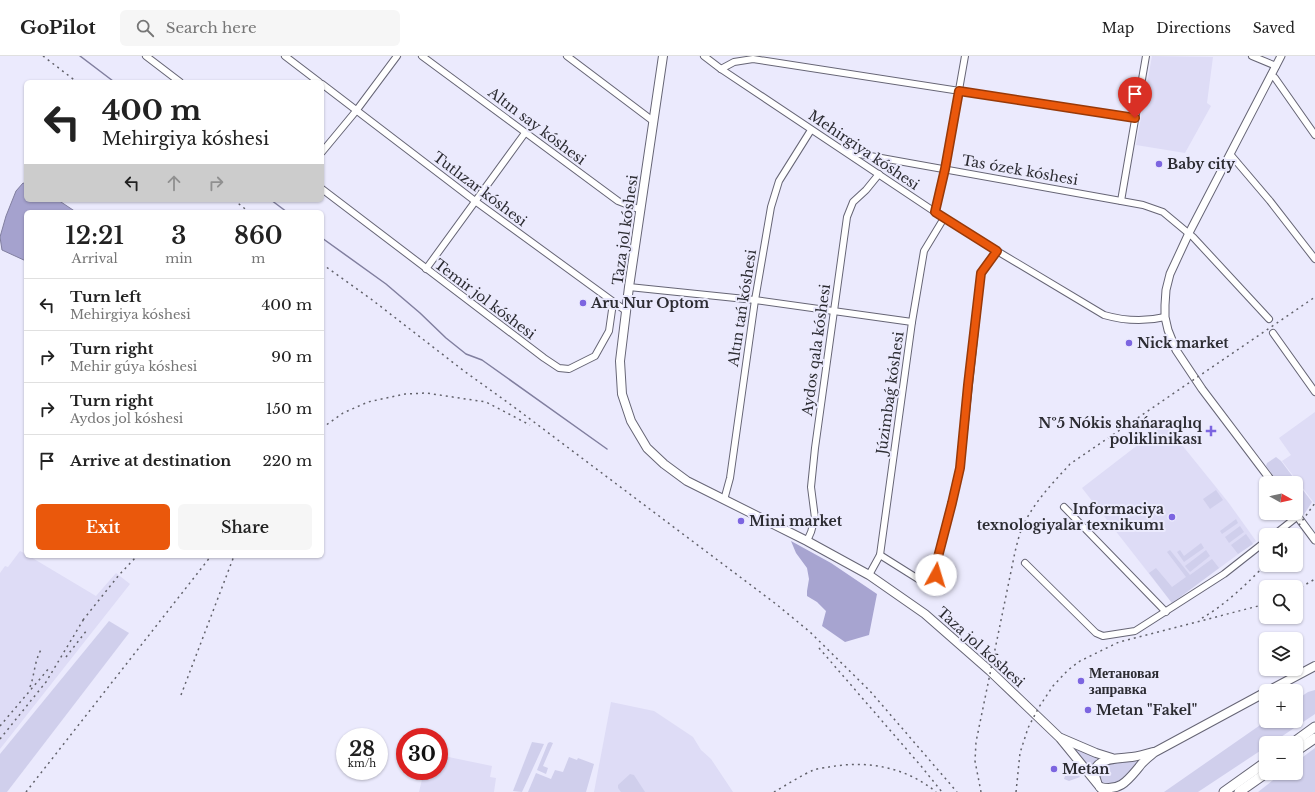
<!DOCTYPE html>
<html lang="en">
<head>
<meta charset="utf-8">
<style>
	body { margin:0; font-family:"Libre Baskerville",serif; background:#f6f6f6; color:#222; height:100vh; display:flex; flex-direction:column; font-size:15px; white-space:nowrap }
	* { box-sizing:border-box; margin:0 }
	p { font-size:13px; color:#767676 }
	.icon { flex:none; width:22px; height:22px; fill:none; stroke:currentColor; stroke-width:2; stroke-linecap:round; stroke-linejoin:round }
	.map { position:relative; flex:1; overflow:hidden }
	.panel { position:absolute; left:24px; top:154px; width:300px; height:348px; display:flex; flex-direction:column; background:#fff; border-radius:6px; box-shadow:0 1px 3px #0004 }
	.panel>* { flex:none }
	.top-card { position:absolute; left:24px; top:24px; width:300px; height:122px; border-radius:6px; box-shadow:0 1px 3px #0004; background:#fff; color:#222; overflow:hidden }
	.needle { width:26px; rotate:98deg }
	.buttons { position:absolute; left:1259px; top:420px; display:grid; gap:8px }
	.buttons a { display:grid; place-items:center; width:44px; height:44px; border-radius:6px; background:#fff; box-shadow:0 1px 3px #0004; font-size:20px }
	.speed { position:absolute; left:336px; top:672px; display:flex; gap:8px; font-size:20px; font-weight:700; text-align:center }
	.speed>* { display:grid; place-content:center; width:52px; height:52px; border-radius:50%; background:#fff; box-shadow:0 1px 3px #0004; line-height:1 }
	.speed small { font-size:10px; font-weight:400 }
	.speed .limit { border:6px solid #d22; background:#fff; color:#111 }
	.pin { position:absolute; display:grid; place-items:center; width:34px; height:34px; color:#fff; margin:-41px -17px; border-radius:50% 50% 50% 0; rotate:-45deg; box-shadow:0 0 4px #0007 }
	.pin .icon { rotate:45deg }
	.me { position:absolute; width:44px; margin:-22px; rotate:6deg; stroke-linejoin:round; filter:drop-shadow(0 0 3px #0008) }
	.turn { display:flex; align-items:center; gap:14px; height:84px; padding:0 12px; font-size:18px }
	.turn .icon { width:52px; height:52px; stroke-width:2.5 }
	.turn b { display:block; font-size:28px; line-height:34px }
	.lanes { display:flex; align-items:center; height:38px; padding:0 12px; background:#0003; justify-content:center; gap:20px; direction:ltr }
	.lanes .off { opacity:.35 }
	.eta { display:flex; justify-content:space-evenly; align-items:center; height:68px; text-align:center }
	.eta b { font-size:24px; font-weight:600; line-height:28px }
	.cta { display:flex; gap:8px; margin-top:auto; padding:8px 12px }
	.cta a { flex:1; height:46px; border-radius:6px; background:#ea580c; color:#fff; font-size:16px; font-weight:600; line-height:46px; text-align:center }
	.cta a+a { background:#f6f6f6; color:#222 }
	ul { padding:0; list-style:none }
	li { display:flex; align-items:center; gap:12px; height:52px; padding:0 12px; border-top:1px solid #e0e0e0 }
	li div { flex:1 }
	li b { display:block; font-size:15px }
	li em { font-style:normal }
	header { display:flex; align-items:center; gap:24px; box-sizing:border-box; height:56px; padding:0 20px; background:#fff; border-bottom:1px solid #e0e0e0 }
	header strong { font-size:19px }
	nav { display:flex; gap:22px; margin-inline-start:auto; font-size:14px }
	.search { width:280px; height:36px; background:#f6f6f6; display:flex; align-items:center; gap:10px; box-sizing:border-box; padding:0 14px; border-radius:6px; color:#767676; font-size:15px }
	.map>svg:first-child { display:block }
	.built { fill:#dedcf6 }
	.green { fill:#d0cfec }
	.forest { fill:#a7a4d0 }
	.water { fill:#a5a2ce; stroke:#817f9f }
	.lines { fill:none; stroke-linecap:round; stroke-linejoin:round }
	.stream { stroke:#817f9f; stroke-width:1.5 }
	.minor-casing { stroke:#666575; stroke-width:8 }
	.tertiary-casing { stroke:#666575; stroke-width:9 }
	.secondary-casing { stroke:#666575; stroke-width:10 }
	.primary-casing { stroke:#666575; stroke-width:11 }
	.minor { stroke:#fff; stroke-width:6 }
	.tertiary { stroke:#fff; stroke-width:7 }
	.secondary { stroke:#fff; stroke-width:8 }
	.primary { stroke:#fff; stroke-width:9 }
	.rail { stroke:#62626b; stroke-width:1.5; stroke-dasharray:2 4; stroke-linecap:butt }
	.route-casing { stroke:#983908; stroke-width:10 }
	.route { stroke:#ea580c; stroke-width:7 }
	.poi-dot { fill:#7c65e0; stroke:#ebeafd; stroke-width:1.5 }
	.labels { text-anchor:middle; stroke-width:4; stroke-linejoin:round; paint-order:stroke }
	.street-label { font-size:14px; fill:#2c2c32; stroke:#ebeafd }
	.poi-label { font-size:14px; font-weight:bold; fill:#2c2c32; stroke:#ebeafd; text-anchor:start }
</style>
</head>
<body>
<header>
<strong>GoPilot</strong>
<div class="search"><svg class="icon" aria-label="search" viewBox="0 0 24 24"><circle cx="10" cy="10" r="6"/><path d="M15 15l6 6"/></svg>Search here</div>
<nav><a>Map</a><a>Directions</a><a>Saved</a></nav>
</header>
<div class="map">
<svg width="1315" height="736" viewBox="0 0 1315 736">
	<rect width="100%" height="100%" fill="#ebeafd"/>
	<!-- built -->
	<g class="built">
		<polygon points="1152,0 1213,1 1207,47 1211,50 1185,97 1136,89"/>
		<polygon points="1315,356 1315,448 1282,405 1291,399 1279,382"/>
		<polygon points="1165,368 1228,446 1256,485 1172,547 1082,432"/>
		<polygon points="20,495 26,498 26,500 29,500 96,540 116,517 130,528 0,693 0,517 5,510 8,511"/>
		<polygon points="611,646 654,655 693,681 701,694 711,703 733,736 594,736"/>
		<polygon points="439,699 492,710 490,721 496,722 494,736 419,736 424,715 439,715"/>
	</g>
	<!-- green -->
	<g class="green">
		<polygon points="1276,401 1281,405 1312,446 1303,460 1296,450 1296,427 1279,427 1266,410 1267,407"/>
		<polygon points="1216,434 1223,444 1210,453 1203,443"/>
		<polygon points="1236,463 1238,467 1222,478 1220,475"/>
		<polygon points="1240,470 1244,476 1229,487 1225,481"/>
		<polygon points="1246,478 1253,488 1238,498 1231,489"/>
		<polygon points="1201,487 1204,492 1184,506 1177,496 1180,494 1184,500"/>
		<polygon points="1170,494 1190,519 1212,503 1219,512 1172,547 1149,517 1156,512 1172,531 1186,521 1167,496"/>
		<polygon points="1206,494 1210,500 1190,516 1185,510"/>
		<polygon points="109,565 129,577 7,736 0,736 0,698"/>
		<polygon points="1315,634 1315,658 1272,687 1266,687 1266,691 1198,736 1164,736 1266,665 1296,665 1296,644 1308,636"/>
		<polygon points="532,686 544,688 522,736 513,735"/>
		<polygon points="550,686 553,687 543,710 548,712 546,718 537,714 548,687"/>
		<polygon points="1072,691 1098,702 1090,711"/>
		<polygon points="1315,692 1315,736 1258,736 1282,717 1296,717 1296,706"/>
		<polygon points="569,701 577,704 578,702 594,708 586,736 528,736 536,717 551,723 555,714 563,716"/>
		<path d="M1138 705 1119 730H1104C1085 706 1124 706 1138 705Z"/>
		<polygon points="1069,708 1080,721 1069,725 1064,723"/>
		<polygon points="630,718 634,719 645,736 621,736 618,732 618,729"/>
	</g>
	<!-- forest -->
	<polygon class="forest" points="791,485 831,507 877,538 869,579 845,586 822,570 826,555 817,546 807,540 807,535 809,523 807,512 796,497"/>
	<!-- water -->
	<polygon class="water" points="23,127 26,128 26,144 58,144 76,156 26,156 26,205 2,194 0,181 6,160 16,135"/>
	<g class="lines">
		<!-- stream -->
		<g class="stream">
			<polyline points="80,0 113,25"/>
			<polyline points="271,144 287,156"/>
			<polyline points="322,182 386,228 420,257 446,282 466,298 482,304 607,393"/>
		</g>
		<!-- minor casing -->
		<g class="minor-casing">
			<g id="minor">
				<polyline points="146,0 180,26"/>
				<polyline points="285,0 319,26"/>
				<polyline points="422,0 618,145 641,154"/>
				<polyline points="567,0 653,65"/>
				<path d="M704 0 721 13 935 156 997 195 1104 259C1125 265 1144 266 1165 261"/>
				<polyline points="1252,0 1276,10"/>
				<polyline points="721,13 734,6 753,3 1135,62"/>
				<polyline points="1271,19 1275,22 1315,79"/>
				<polyline points="322,28 475,145 626,255"/>
				<polyline points="322,96 356,55 397,0"/>
				<polyline points="848,96 1121,145 1143,149 1163,156 1193,181 1269,263"/>
				<polyline points="1230,98 1270,145 1315,203"/>
				<polyline points="322,133 544,302 559,312 569,313 595,300 609,275 613,247"/>
				<polyline points="1121,145 1146,0"/>
				<polyline points="935,156 945,113 965,0"/>
				<polyline points="426,213 525,77"/>
				<polyline points="629,231 755,244 912,266"/>
				<polyline points="1273,277 1315,336"/>
				<polyline points="724,444 730,422 755,244 771,151 779,125 811,74"/>
				<polyline points="1064,451 1166,556"/>
				<polyline points="1274,479 1298,460"/>
				<polyline points="807,485 811,476 815,462 811,431 815,392 847,161 853,146 866,134 879,118"/>
				<polyline points="880,499 923,526 929,525 936,519 938,501 952,447 960,412 981,217 997,195"/>
				<polyline points="1025,507 1096,577 1103,580 1135,575 1224,518 1266,485"/>
				<polyline points="869,519 880,499 912,266 924,195 944,162"/>
			</g>
		</g>
		<!-- tertiary casing -->
		<g class="tertiary-casing">
			<g id="tertiary">
				<polyline points="1273,427 1202,333 1176,294 1168,274 1165,261 1165,249 1166,234 1170,218 1189,177 1281,0"/>
				<polyline points="1295,457 1315,484"/>
			</g>
		</g>
		<!-- secondary casing -->
		<g class="secondary-casing">
			<g id="secondary">
				<polyline points="663,0 629,231 620,305 622,338 631,365 647,392 664,408 687,425 807,485 869,519 925,558 990,615 1060,682 1104,736"/>
				<polyline points="1268,635 1315,610"/>
				<polyline points="1061,682 1096,697 1112,702"/>
				<path d="M1097 726C1087 701 1116 703 1132 701 1139 700 1146 698 1153 696"/>
				<path d="M1100 731C1120 736 1128 724 1139 711 1143 705 1149 701 1155 696L1266 636"/>
			</g>
		</g>
		<!-- primary casing -->
		<g class="primary-casing">
			<g id="primary">
				<polyline points="1293,687 1315,671"/>
				<polyline points="1296,695 1315,682"/>
				<polyline points="1224,736 1266,706"/>
				<polyline points="1239,736 1266,717"/>
			</g>
		</g>
		<!-- minor -->
		<use href="#minor" class="minor"/>
		<!-- tertiary -->
		<use href="#tertiary" class="tertiary"/>
		<!-- secondary -->
		<use href="#secondary" class="secondary"/>
		<!-- primary -->
		<use href="#primary" class="primary"/>
		<!-- rail -->
		<g class="rail">
			<polyline points="43,0 77,26"/>
			<polyline points="234,144 249,156"/>
			<polyline points="322,208 371,243 464,315 514,351 776,548 810,576 870,635 957,736"/>
			<polyline points="322,372 343,357 368,346 405,338 426,337 486,346 530,369"/>
			<polyline points="1292,479 1315,447"/>
			<polyline points="1296,534 1315,523"/>
			<path d="M1202 562C1225 549 1248 527 1266 508"/>
			<polyline points="83,564 119,519 137,500"/>
			<polyline points="819,592 921,710 942,736"/>
			<polyline points="66,601 87,574"/>
			<path d="M30 631C35 618 34 605 42 592"/>
			<polyline points="181,639 234,500"/>
			<polyline points="0,670 50,611"/>
			<polyline points="0,683 46,626 85,561"/>
			<polyline points="26,736 211,500"/>
			<path d="M774 736C785 730 803 718 814 714 819 712 825 712 829 711 867 704 906 711 936 736"/>
			<path d="M981 736 975 705 976 686 1015 496C1017 488 1019 479 1022 472 1033 447 1052 428 1070 408L1315 241"/>
			<polyline points="1016,736 1020,697 1028,672 1039,651 1053,630 1068,614 1080,605 1119,586 1266,548"/>
		</g>
	</g>
	<g class="lines">
		<!-- route casing -->
		<g class="route-casing">
			<polyline id="route" points="936,519 938,501 952,447 960,412 968,329 981,217 997,195 935,156 945,113 959,35 1135,62"/>
		</g>
		<!-- route -->
		<use href="#route" class="route"/>
	</g>
	<!-- markers -->
	<g class="poi-dot">
		<circle cx="1159" cy="108" r="4"/>
		<circle cx="583" cy="247" r="4"/>
		<circle cx="1129" cy="287" r="4"/>
		<path d="M1209 369h4v4h4v4h-4v4h-4v-4h-4v-4h4z"/>
		<circle cx="1172" cy="461" r="4"/>
		<circle cx="741" cy="465" r="4"/>
		<circle cx="1081" cy="625" r="4"/>
		<circle cx="1088" cy="654" r="4"/>
		<circle cx="1054" cy="713" r="4"/>
	</g>
	<g class="labels">
		<!-- street labels -->
		<g class="street-label">
			<text transform="translate(537 70) rotate(37)" y="5">Altın say kóshesi</text>
			<text transform="translate(864 94) rotate(34)" y="5">Mehirgiya kóshesi</text>
			<text transform="translate(1020 114) rotate(10)" y="5">Tas ózek kóshesi</text>
			<text transform="translate(480 133) rotate(37)" y="5">Tutlızar kóshesi</text>
			<text transform="translate(625 174) rotate(-82)" y="5">Taza jol kóshesi</text>
			<text transform="translate(485 243) rotate(37)" y="5">Temir jol kóshesi</text>
			<text transform="translate(742 252) rotate(-81)" y="5">Altın tań kóshesi</text>
			<text transform="translate(816 294) rotate(-82)" y="5">Aydos qala kóshesi</text>
			<text transform="translate(890 337) rotate(-82)" y="5">Júzimbaǵ kóshesi</text>
			<text transform="translate(981 591) rotate(42)" y="5">Taza jol kóshesi</text>
		</g>
		<!-- poi labels -->
		<g class="poi-label">
			<text x="1167" y="113">Baby city</text>
			<text x="591" y="252">Aru Nur Optom</text>
			<text x="1137" y="292">Nick market</text>
			<text x="1202" y="372" text-anchor="end">№5 Nókis shańaraqlıq<tspan x="1202" dy="16">poliklinikası</tspan></text>
			<text x="1164" y="458" text-anchor="end">Informaciya<tspan x="1164" dy="16">texnologiyalar texnikumı</tspan></text>
			<text x="749" y="470">Mini market</text>
			<text x="1089" y="622">Метановая<tspan x="1089" dy="16">заправка</tspan></text>
			<text x="1096" y="659">Metan "Fakel"</text>
			<text x="1062" y="718">Metan</text>
		</g>
	</g>
</svg>
<div class="buttons">
<a><svg class="needle" viewBox="-14 -14 28 28"><path d="M0-13l5 13h-10z" fill="#e53935"/><path d="M0 13l5-13h-10z" fill="#767676"/></svg></a>
<a><svg class="icon" aria-label="sound" viewBox="0 0 24 24"><path d="M4 9h4l5-4v14l-5-4H4zM17 9q2 3 0 6"/></svg></a>
<a><svg class="icon" aria-label="search" viewBox="0 0 24 24"><circle cx="10" cy="10" r="6"/><path d="M15 15l6 6"/></svg></a>
<a><svg class="icon" aria-label="layers" viewBox="0 0 24 24"><path d="M12 4l9 5-9 5-9-5zM3 14l9 5 9-5"/></svg></a>
<a>+</a>
<a>−</a>
</div>
<div class="speed"><div>28<small>km/h</small></div><div class="limit">30</div></div>
<div class="pin" style="left:1135px;top:62px;background:#d93025"><svg class="icon" aria-label="arrive" viewBox="0 0 24 24"><path d="M6 21V4h12l-3 4 3 4H6"/></svg></div>
<svg class="me" style="left:936px;top:519px" viewBox="-20 -20 40 40"><circle r="19" fill="#fff"/><path d="M0-13L10 11 0 6-10 11z" fill="#ea580c"/></svg>
<div class="top-card">
<div class="turn"><svg class="icon" aria-label="left" viewBox="0 0 24 24"><path d="M17 20v-9H6M10 6l-5 5 5 5"/></svg><div><b>400 m</b>Mehirgiya kóshesi</div></div>
<div class="lanes"><svg class="icon" aria-label="left" viewBox="0 0 24 24"><path d="M17 20v-9H6M10 6l-5 5 5 5"/></svg><svg class="icon off" aria-label="ahead" viewBox="0 0 24 24"><path d="M12 20V5M6 11l6-6 6 6"/></svg><svg class="icon off" aria-label="right" viewBox="0 0 24 24"><path d="M7 20v-9h11M14 6l5 5-5 5"/></svg></div>
</div>
<section class="panel">
<div class="eta">
<div><b>12:21</b><p>Arrival</p></div>
<div><b>3</b><p>min</p></div>
<div><b>860</b><p>m</p></div>
</div>
<ul>
<li><svg class="icon" aria-label="left" viewBox="0 0 24 24"><path d="M17 20v-9H6M10 6l-5 5 5 5"/></svg><div><b>Turn left</b><p>Mehirgiya kóshesi</p></div><em>400 m</em></li>
<li><svg class="icon" aria-label="right" viewBox="0 0 24 24"><path d="M7 20v-9h11M14 6l5 5-5 5"/></svg><div><b>Turn right</b><p>Mehir gúyа kóshesi</p></div><em>90 m</em></li>
<li><svg class="icon" aria-label="right" viewBox="0 0 24 24"><path d="M7 20v-9h11M14 6l5 5-5 5"/></svg><div><b>Turn right</b><p>Aydos jol kóshesi</p></div><em>150 m</em></li>
<li><svg class="icon" aria-label="arrive" viewBox="0 0 24 24"><path d="M6 21V4h12l-3 4 3 4H6"/></svg><div><b>Arrive at destination</b></div><em>220 m</em></li>
</ul>
<div class="cta"><a>Exit</a><a>Share</a></div>
</section>
</div>
</body>
</html>
